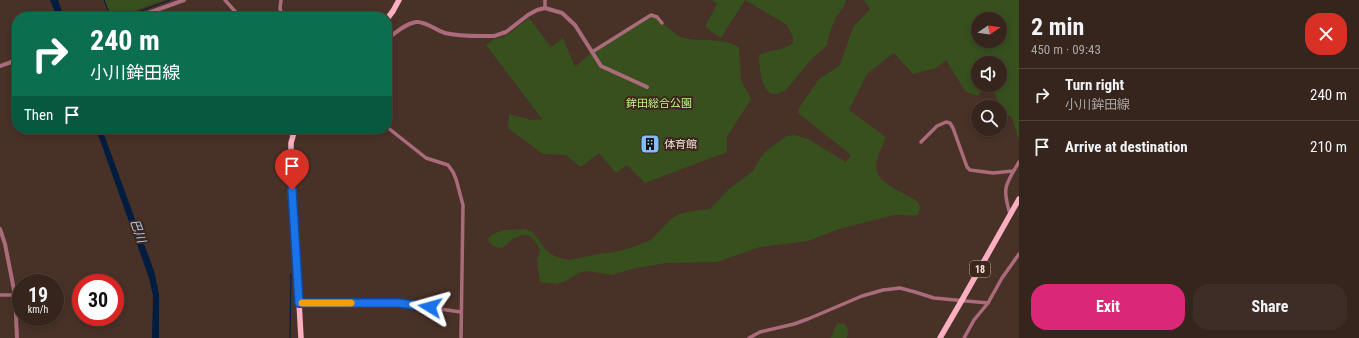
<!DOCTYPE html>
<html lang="en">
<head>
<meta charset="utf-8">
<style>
	body { margin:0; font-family:"Roboto Condensed","Noto Sans JP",sans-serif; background:#3d2d26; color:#f1f3f6; height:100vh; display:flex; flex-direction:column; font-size:15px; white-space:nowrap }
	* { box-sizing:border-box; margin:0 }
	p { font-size:13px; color:#aaa5a4 }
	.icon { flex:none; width:22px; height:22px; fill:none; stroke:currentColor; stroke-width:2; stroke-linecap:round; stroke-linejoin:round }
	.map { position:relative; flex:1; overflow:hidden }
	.details { display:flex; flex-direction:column; background:#36251d; width:340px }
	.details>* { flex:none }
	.banner { position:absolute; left:12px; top:12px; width:380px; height:122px; border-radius:16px; box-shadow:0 2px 6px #0003,0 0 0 1px #50423b; background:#0b6e4f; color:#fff; overflow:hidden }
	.needle { width:26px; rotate:77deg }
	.controls { position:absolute; left:971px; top:12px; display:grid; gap:8px }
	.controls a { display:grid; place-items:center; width:36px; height:36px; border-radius:50%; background:#36251d; box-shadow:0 2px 6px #0003,0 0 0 1px #50423b; font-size:20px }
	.speed { position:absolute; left:12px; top:274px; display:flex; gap:8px; font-size:20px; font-weight:700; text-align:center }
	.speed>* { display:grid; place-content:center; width:52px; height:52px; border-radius:50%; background:#36251d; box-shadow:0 2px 6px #0003,0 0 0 1px #50423b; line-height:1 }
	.speed small { font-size:10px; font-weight:400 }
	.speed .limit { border:6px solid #d22; background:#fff; color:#111 }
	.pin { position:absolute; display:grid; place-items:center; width:34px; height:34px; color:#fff; margin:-41px -17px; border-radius:50% 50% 50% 0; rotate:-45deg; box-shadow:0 0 4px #0007 }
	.pin .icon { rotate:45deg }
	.me { position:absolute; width:44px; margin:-22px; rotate:278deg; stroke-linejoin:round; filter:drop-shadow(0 0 3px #0008) }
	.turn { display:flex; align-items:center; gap:14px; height:84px; padding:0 12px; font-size:18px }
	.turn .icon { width:52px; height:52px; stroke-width:2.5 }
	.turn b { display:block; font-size:28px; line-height:34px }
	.then { display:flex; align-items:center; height:38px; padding:0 12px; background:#0003; gap:8px; font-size:15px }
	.round { display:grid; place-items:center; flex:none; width:42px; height:42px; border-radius:16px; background:#3d2d26 }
	.summary { display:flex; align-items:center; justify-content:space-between; height:68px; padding:0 12px }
	h1 { font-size:24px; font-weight:700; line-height:30px }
	.button { display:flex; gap:8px; margin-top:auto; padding:8px 12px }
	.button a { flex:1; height:46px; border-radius:16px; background:#db2777; color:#fff; font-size:16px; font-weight:700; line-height:46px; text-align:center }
	.button a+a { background:#3d2d26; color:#f1f3f6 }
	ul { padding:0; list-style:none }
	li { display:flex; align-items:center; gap:12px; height:52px; padding:0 12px; border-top:1px solid #50423b }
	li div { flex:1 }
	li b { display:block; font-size:15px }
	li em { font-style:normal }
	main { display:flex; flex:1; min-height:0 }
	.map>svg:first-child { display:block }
	.green { fill:#37501e; fill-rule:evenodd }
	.water { fill:#001c3f }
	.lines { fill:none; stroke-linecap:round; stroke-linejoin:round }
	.stream { stroke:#001c3f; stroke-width:1 }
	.minor { stroke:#aa6b7b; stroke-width:3.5 }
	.tertiary { stroke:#aa6b7b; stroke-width:4 }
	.primary { stroke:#fdafc2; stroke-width:5.5 }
	.route-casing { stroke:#114b97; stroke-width:10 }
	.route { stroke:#1a73e8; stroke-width:7 }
	.slow { stroke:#f59e0b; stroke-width:7 }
	.labels { text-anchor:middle; stroke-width:4; stroke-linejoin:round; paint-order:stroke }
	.shield { fill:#3d271d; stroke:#bcaba4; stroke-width:1 }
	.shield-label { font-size:10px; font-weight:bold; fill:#f3e4de }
	.park-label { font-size:11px; fill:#bbf685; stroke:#3d271d }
	.poi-label { font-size:11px; fill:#f3e4de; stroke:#3d271d; text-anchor:start }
	.water-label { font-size:12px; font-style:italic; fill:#afcdf2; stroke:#3d271d }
</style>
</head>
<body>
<main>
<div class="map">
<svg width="1019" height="338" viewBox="0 0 1019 338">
	<rect width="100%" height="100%" fill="#483127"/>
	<!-- green -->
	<g class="green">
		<polygon points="105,0 164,0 117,17 110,14"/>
		<path d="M712 0H846C845 6 842 9 838 14 833 23 828 36 827 45L811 60 786 90C761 106 760 70 759 55 770 49 784 51 793 43V37L787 25 745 0 721 38 705 27 717 4Z"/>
		<path d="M864 0H1019V141L1012 117 1003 113 992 88 985 89 977 96 965 91 946 60 936 68 913 74 894 53 867 74 849 110 886 137C869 174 873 177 908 196 911 198 915 199 918 202L920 206 919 214C910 218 903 214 894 215L839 229 808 241 760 247 717 262 666 263 632 269 612 275 588 271 579 273 564 282 556 284 540 282 537 260 540 250C534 239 530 230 515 238 510 240 507 245 502 248 495 247 490 246 488 239L491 235 503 230 525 229 533 232 546 250 556 257 569 260 598 254 616 252 633 247 651 240 671 219 679 214 692 211 709 209 713 206 729 189 752 172 761 157 767 150 787 136 795 135 808 139 846 162 851 155 798 113 799 108 819 79 839 66 841 62 853 27 870 9ZM978 19H1000V41H978ZM978 63H1000V85H978Z"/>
		<path d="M651 15C661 18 670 32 681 37 693 41 706 39 718 41 726 41 732 44 739 47L741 80 751 99 727 137V152L645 183 627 165 616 173 599 153 581 167 566 155 543 154 508 128 509 114 531 120 542 119 486 45 494 39 503 37 509 34 529 18 551 47 563 38 575 67 592 52Z"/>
		<polygon points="837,323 845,324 848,330 847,338 831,338"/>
	</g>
	<!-- water -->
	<g class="water">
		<polygon points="50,0 58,0 64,17 57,17"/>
		<polygon points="96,129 102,129 154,271 159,294 159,338 152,338 153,296 149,278"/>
	</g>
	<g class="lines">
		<!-- stream -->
		<g class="stream">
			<polyline points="104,0 110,16 113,17"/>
			<polyline points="124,17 170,0"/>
			<polyline points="290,338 291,274"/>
		</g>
		<!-- minor -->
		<g class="minor">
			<polyline points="225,0 240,17"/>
			<polyline points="281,0 280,8 282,17"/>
			<polyline points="545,0 545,8"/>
			<polyline points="592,52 651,15 657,17 662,23"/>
			<polyline points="387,127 426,158 448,165 453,172 456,179 463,205 461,338"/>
			<polyline points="290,129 292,138"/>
			<polyline points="921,142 937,126 946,122 950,123 953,128 967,167 970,170 993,173 1013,171"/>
			<path d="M1010 214C1002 188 1005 185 1019 162"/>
			<polyline points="0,295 15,295"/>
			<polyline points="299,303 398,303 461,312"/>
			<polyline points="749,338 760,332 794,324 808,319 862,296 883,290 900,288 915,292 934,298 988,303"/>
			<polyline points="964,338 974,320 988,303 1002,278 1019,254"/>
		</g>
		<!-- tertiary -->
		<g class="tertiary">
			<polyline points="137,17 184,0"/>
			<path d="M387 39C396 33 404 24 416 22 426 21 435 30 445 33 461 37 478 36 494 36L506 32 528 15 537 10 545 8 562 13 575 25 601 66 647 87"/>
			<polyline points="0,66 17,60"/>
			<polyline points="0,229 5,244 15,295 17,338"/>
		</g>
		<!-- primary -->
		<g class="primary">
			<polyline points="387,19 393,11 399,0"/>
			<polyline points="295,129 291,143 291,158 301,338"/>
			<polyline points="940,338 962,300 1019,199"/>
		</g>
	</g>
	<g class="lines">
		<!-- route casing -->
		<g class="route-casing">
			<polyline id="route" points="292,190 299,303 398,303 430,307"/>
		</g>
		<!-- route -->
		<use href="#route" class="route"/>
		<!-- slow -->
		<polyline class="slow" points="302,303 351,303"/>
	</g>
	<!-- icons -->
	<defs>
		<g id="building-square" transform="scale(1)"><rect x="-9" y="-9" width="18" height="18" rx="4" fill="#82bcfa" stroke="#3d271d"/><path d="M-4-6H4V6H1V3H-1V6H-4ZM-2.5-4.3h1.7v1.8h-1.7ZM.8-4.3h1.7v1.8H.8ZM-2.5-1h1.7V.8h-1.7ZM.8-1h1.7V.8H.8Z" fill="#111"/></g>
	</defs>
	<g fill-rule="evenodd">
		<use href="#building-square" x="650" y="144"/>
	</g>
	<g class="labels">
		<!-- shield labels -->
		<rect class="shield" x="970" y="261" width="20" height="16" rx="3"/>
		<g class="shield-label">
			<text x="980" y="273">18</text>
		</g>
		<!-- park labels -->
		<g class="park-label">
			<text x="659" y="107">鉾田総合公園</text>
		</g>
		<!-- poi labels -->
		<g class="poi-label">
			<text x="664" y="148">体育館</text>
		</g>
		<!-- water labels -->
		<g class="water-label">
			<text transform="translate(138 231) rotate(70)" y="4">巴川</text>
		</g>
	</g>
</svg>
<div class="controls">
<a><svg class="needle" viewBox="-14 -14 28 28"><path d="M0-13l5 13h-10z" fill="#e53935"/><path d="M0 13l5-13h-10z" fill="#aaa5a4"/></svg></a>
<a><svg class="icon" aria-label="sound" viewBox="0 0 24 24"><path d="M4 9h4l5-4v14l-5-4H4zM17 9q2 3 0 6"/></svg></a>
<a><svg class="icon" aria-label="search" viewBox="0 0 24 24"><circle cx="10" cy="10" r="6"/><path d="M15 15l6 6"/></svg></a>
</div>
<div class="speed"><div>19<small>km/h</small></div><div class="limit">30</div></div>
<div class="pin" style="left:292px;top:190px;background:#d93025"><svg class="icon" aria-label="arrive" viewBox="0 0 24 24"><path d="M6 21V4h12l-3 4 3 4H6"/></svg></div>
<svg class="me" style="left:430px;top:307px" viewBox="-20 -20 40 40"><path d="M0-17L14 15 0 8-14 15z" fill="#1a73e8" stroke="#fff" stroke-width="4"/></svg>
<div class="banner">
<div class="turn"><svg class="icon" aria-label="right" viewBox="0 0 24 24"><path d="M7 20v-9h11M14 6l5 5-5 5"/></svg><div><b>240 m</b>小川鉾田線</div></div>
<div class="then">Then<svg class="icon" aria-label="arrive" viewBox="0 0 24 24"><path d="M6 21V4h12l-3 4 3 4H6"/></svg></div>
</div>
</div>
<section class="details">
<div class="summary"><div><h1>2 min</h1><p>450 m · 09:43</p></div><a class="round" style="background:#d93025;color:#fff"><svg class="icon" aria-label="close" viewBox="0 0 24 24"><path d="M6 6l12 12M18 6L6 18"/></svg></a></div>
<ul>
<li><svg class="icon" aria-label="right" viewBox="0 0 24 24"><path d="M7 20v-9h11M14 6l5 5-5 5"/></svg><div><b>Turn right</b><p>小川鉾田線</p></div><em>240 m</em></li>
<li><svg class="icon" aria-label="arrive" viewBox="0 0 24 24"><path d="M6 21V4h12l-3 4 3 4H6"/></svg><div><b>Arrive at destination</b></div><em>210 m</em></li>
</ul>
<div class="button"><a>Exit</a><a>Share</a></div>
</section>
</main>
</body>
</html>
